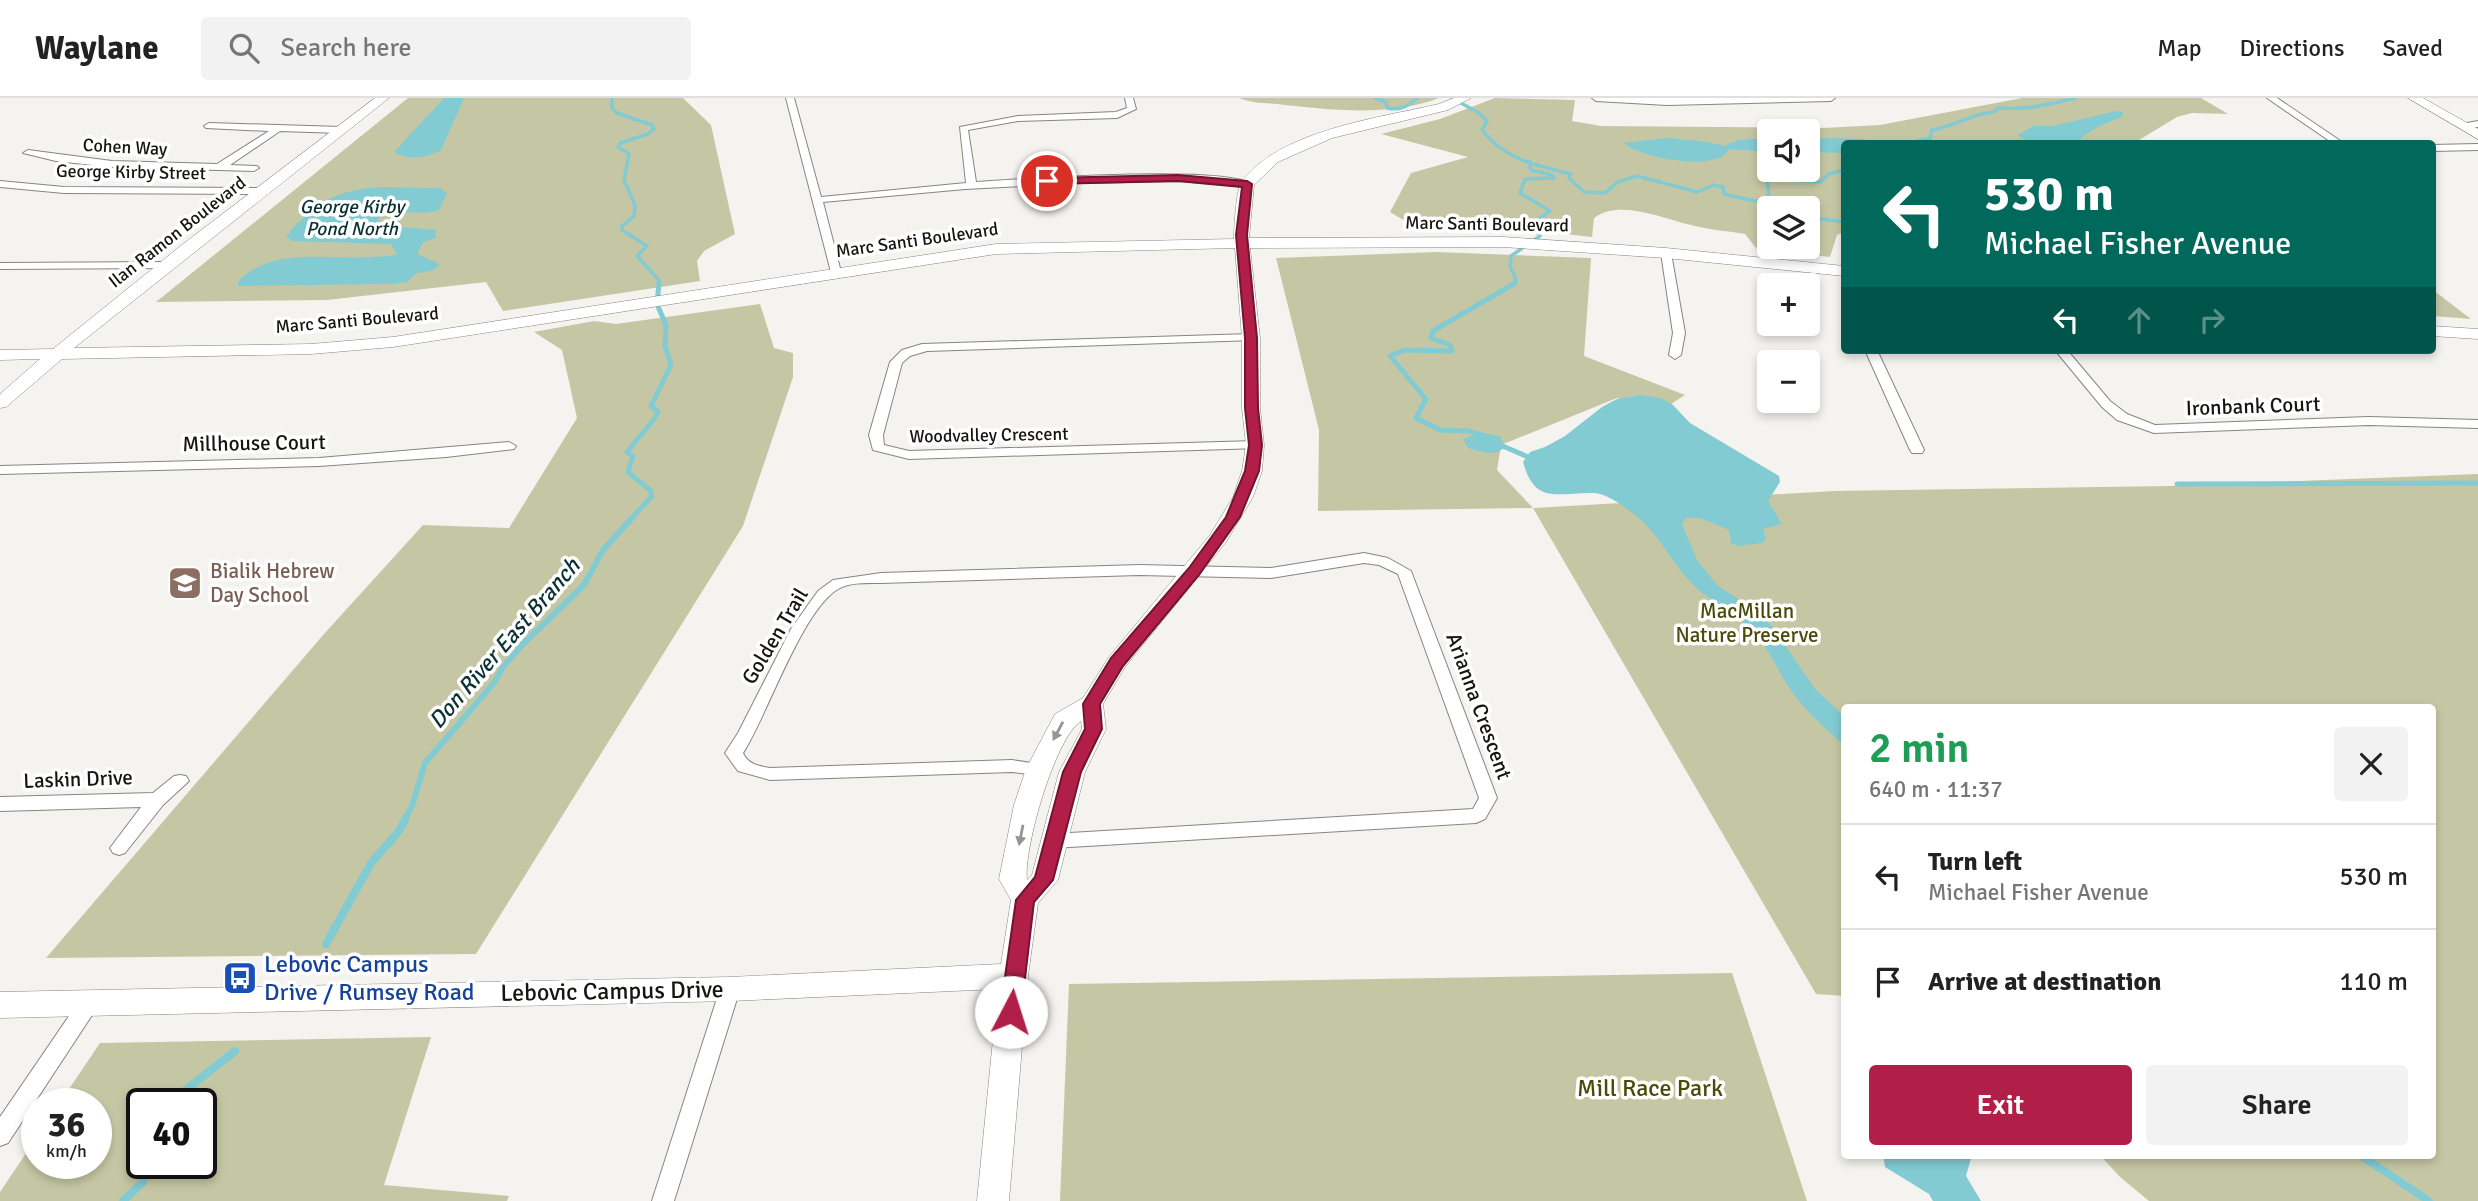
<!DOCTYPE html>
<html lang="en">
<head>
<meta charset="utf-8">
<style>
	body { margin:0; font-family:Signika,sans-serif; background:#f2f2f2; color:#222; height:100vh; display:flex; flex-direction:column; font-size:26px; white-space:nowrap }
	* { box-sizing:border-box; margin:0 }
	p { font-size:23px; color:#767676 }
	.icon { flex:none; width:38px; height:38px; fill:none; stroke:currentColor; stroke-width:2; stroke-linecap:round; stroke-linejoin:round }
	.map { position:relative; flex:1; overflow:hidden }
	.sheet { position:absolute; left:1841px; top:606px; width:595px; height:455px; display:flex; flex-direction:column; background:#fff; border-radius:7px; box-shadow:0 4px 10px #0003 }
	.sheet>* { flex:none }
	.top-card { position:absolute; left:1841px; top:42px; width:595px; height:214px; border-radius:7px; box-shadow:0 4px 10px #0003; background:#00695c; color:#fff; overflow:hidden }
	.tools { position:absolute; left:1757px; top:21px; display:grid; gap:14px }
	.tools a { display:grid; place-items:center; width:63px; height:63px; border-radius:7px; background:#fff; box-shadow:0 4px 10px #0003; font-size:35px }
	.speed { position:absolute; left:21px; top:990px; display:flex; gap:14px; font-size:35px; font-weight:700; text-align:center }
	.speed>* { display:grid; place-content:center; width:91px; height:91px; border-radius:50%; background:#fff; box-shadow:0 4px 10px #0003; line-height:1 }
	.speed small { font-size:18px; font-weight:400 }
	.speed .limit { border:4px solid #111; border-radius:10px; background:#fff; color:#111 }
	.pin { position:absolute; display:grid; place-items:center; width:60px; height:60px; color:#fff; margin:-30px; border:4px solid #fff; border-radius:50%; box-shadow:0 2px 7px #0007 }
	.me { position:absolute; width:77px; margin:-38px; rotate:5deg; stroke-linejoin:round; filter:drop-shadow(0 0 5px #0008) }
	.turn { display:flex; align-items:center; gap:24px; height:147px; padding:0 28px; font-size:32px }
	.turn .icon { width:91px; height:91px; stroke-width:2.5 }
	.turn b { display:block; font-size:49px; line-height:60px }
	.lanes { display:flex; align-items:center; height:66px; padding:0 28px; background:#0003; justify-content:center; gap:35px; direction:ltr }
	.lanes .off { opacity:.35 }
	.round { display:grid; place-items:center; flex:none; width:74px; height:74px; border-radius:7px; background:#f2f2f2 }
	.summary { display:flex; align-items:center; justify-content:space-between; height:119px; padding:0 28px }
	h1 { font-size:42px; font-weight:600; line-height:52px; color:#1e9e55 }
	.cta { display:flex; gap:14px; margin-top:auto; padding:14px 28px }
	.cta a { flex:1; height:80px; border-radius:7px; background:#b11f49; color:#fff; font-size:28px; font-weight:600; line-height:80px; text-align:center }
	.cta a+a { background:#f2f2f2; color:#222 }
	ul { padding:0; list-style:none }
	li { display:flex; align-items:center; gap:21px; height:105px; padding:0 28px; border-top:2px solid #e0e0e0 }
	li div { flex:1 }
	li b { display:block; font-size:26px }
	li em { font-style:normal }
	header { display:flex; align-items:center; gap:42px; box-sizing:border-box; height:98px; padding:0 35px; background:#fff; border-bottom:2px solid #e0e0e0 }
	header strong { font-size:33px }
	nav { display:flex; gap:38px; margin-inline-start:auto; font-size:24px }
	.search { width:490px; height:63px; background:#f2f2f2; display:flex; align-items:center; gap:18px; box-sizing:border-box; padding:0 24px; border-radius:7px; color:#767676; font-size:26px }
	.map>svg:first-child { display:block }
	.green { fill:#c5c7a4; fill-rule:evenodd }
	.water { fill:#82cbd3 }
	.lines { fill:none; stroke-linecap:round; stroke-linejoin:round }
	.stream-far3 { stroke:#82cbd3; stroke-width:3.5 }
	.stream-far2 { stroke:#82cbd3; stroke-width:5 }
	.stream-far1 { stroke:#82cbd3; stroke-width:6 }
	.stream { stroke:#82cbd3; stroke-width:8 }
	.street-casing { stroke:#868581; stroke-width:2 }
	.secondary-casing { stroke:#868581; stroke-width:1 }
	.street { fill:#fff; fill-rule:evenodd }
	.secondary { fill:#fff; fill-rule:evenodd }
	.oneway { fill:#969595 }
	.route { fill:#b11f49; stroke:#73142f; stroke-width:2 }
	.labels { text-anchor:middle; stroke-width:7; stroke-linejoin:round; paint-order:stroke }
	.far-street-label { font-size:18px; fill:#151413; stroke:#fff }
	.far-water-label { font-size:19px; font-style:italic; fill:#0c3135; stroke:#fff }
	.street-label { font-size:21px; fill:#151413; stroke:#fff }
	.education-label { font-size:21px; fill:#785e54; stroke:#fff; text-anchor:start }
	.park-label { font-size:21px; fill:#494b09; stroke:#fff }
	.water-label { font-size:23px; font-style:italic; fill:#0c3135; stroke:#fff }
	.near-transit-label { font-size:24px; fill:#164399; stroke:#fff; text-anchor:start }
	.near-street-label { font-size:24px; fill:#151413; stroke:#fff }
	.near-park-label { font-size:24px; fill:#494b09; stroke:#fff }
</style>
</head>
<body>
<header>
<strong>Waylane</strong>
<div class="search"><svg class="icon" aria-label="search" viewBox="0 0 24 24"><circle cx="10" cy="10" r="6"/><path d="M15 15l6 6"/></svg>Search here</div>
<nav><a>Map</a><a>Directions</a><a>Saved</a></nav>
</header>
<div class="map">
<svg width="2478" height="1103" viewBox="0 0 2478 1103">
	<rect width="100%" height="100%" fill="#f5f3ef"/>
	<!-- green -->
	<g class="green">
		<polygon points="408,0 683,0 711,27 735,136 704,153 697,163 700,183 503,213 486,184 327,202 156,204"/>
		<path d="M1239 0H1439C1390 19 1328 12 1277 6 1264 5 1251 5 1239 0Z"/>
		<path d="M1495 0 1575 2 1572 23 1601 28 1823 30 1880 27 2022 0H2201L2228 16 2192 15 2177 19 2134 45 1844 46V134L1837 137 1830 159 1757 151 1745 136C1728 133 1711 132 1695 128 1666 122 1620 100 1594 120L1592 139 1555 135 1420 132 1390 114 1411 75 1468 59 1381 36 1440 21ZM1769 33H1808V72H1769ZM1769 110H1808V149H1769Z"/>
		<polygon points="1437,154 1591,160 1584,258 1685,297 1660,313 1617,300 1501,347 1497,372 1533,410 1834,393 2170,388 2478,376 2478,1103 2149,1103 2120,1079 2100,1057 2432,1057 2432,609 1844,609 1844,898 1816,896 1533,410 1318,413 1319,332 1276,160"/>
		<polygon points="2433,192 2471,221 2433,218"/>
		<polygon points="760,206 774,250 793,255 793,279 743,428 476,856 46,860 324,536 423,427 509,430 577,320 562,252 534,234 594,223 616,226"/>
		<polygon points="1732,875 1807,1103 1060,1103 1069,886"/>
		<path d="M431 939 384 1087 509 1098 507 1103H0V1094L37 1039V1066H96V1006H59L100 945ZM201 1006V1066H142V1006Z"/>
	</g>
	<!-- water -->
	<g class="water">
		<path d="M444 0H464L441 52C425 60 409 63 394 54Z"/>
		<path d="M2116 13 2123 14 2122 19C2103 26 2091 31 2075 45H2030L2017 37 2034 28H2053Z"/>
		<path d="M1667 40 1709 44 1724 48 1738 42 1769 40V54L1729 51C1718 75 1640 60 1624 45Z"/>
		<polygon points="1832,40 1864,41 1865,43 1865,45 1844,46 1844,55 1808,54 1808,41"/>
		<path d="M384 89 440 90 447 95 439 112C419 120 394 107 377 122L388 128 436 132V140L423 144 417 156 436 164 439 168 431 173 417 175 407 184 390 186 238 188V184C272 148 325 162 370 159 379 158 389 159 397 156L391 146 293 143 286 139C314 103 339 91 384 89Z"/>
		<path d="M1640 297 1660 300 1672 306 1690 325 1779 378 1780 384 1768 403 1782 426 1763 431 1766 441 1762 445 1737 448 1731 445 1729 432 1700 420H1686L1682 426 1697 462 1717 487 1749 508 1772 528 1815 591 1844 618V647C1825 631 1804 611 1789 590 1778 573 1769 552 1756 536 1740 518 1719 508 1701 494 1676 473 1664 443 1640 421 1629 412 1609 396 1594 395 1559 394 1535 408 1523 364L1530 354 1545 349 1565 338 1602 309 1617 301Z"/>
		<path d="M1464 330 1501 339 1504 350C1493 359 1482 354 1468 350L1463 341 1474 337 1460 332Z"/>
		<polygon points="1883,1057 1972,1057 1966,1078 1981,1103 1933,1103 1929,1096 1885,1069"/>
	</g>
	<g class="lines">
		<!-- stream-far3 -->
		<g class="stream-far3">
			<polyline points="612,0 612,10 617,15 652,27 654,31 648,36 620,45 618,49 629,56 624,82 635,107 634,118 622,128 622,132 647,148 637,158 659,182 659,186"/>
			<path d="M1375 0 1386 4 1387 10C1400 13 1408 8 1417 0"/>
			<path d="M1452 0 1479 15 1487 23 1482 32C1504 61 1537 68 1571 76L1569 80 1584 94 1605 95 1618 84 1637 78 1697 94 1714 87 1723 89 1724 96 1785 110"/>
			<path d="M1923 46 1919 42 1930 41 1932 32C1954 29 1972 15 1994 14L1998 10C2028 12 2047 7 2076 0"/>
			<polyline points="1766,101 1769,96 1767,84 1772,81 1820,84 1829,76 1844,72"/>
			<polyline points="1808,119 1844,124"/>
			<polyline points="1514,186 1516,181 1510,169 1511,158 1540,138 1532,126 1550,113 1520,95 1525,81 1554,80 1552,77 1531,72 1529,63"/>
		</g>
		<!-- stream-far2 -->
		<g class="stream-far2">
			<polyline points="1469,333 1440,332 1416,320 1426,301 1390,258 1404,252 1452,253 1450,247 1431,240 1433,233 1515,185"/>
			<polyline points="1498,346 1533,361"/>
			<polyline points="2177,386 2478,385"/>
			<polyline points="630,422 652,398 650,392 628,374 633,358 627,354 655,320 658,314 651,308 671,267 665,248 666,227 657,206 659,185"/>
		</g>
		<!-- stream-far1 -->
		<polyline class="stream-far1" points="405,722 412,708 425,665 494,585 503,569 523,546 584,487 603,452 632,420"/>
		<!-- stream -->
		<g class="stream">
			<polyline points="326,846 371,765 399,733 406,720"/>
			<polyline points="168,1006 235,953"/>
			<polyline points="142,1032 137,1037 135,1047 142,1054"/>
			<polyline points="2360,1057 2429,1103"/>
			<polyline points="123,1103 143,1084 145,1066"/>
		</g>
		<!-- street casing -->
		<g class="street-casing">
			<g id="street">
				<path d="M786 0H794L821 99 966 85 960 29 1018 18 1116 14 1127 10 1125 0H1133L1136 11 1117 20 1018 23 968 32 976 84C1021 81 1222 67 1252 86L1247 89 1180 83 1076 85 965 91 823 104 841 174 836 177 831 174Z"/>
				<polygon points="1592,0 1835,0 1831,3 1667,7 1596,3"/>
				<polygon points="2267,0 2277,0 2345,46 2334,46"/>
				<polygon points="2478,23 2478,29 2461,30 2456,27"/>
				<polygon points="209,25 341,29 346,32 341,35 280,33 230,67 257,68 259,70 254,73 112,69 56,63 23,55 28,52 112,63 217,66 269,33 206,30 204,28"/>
				<polygon points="2478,46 2478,52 2432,53 2432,47"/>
				<polygon points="0,83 64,89 262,90 267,93 262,96 64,95 0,89"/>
				<polygon points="1666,152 1671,155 1685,235 1681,257 1675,261 1669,257 1673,235 1661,155"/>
				<polygon points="0,165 165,164 170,167 165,170 0,171"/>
				<polygon points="1251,236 1255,238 1255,242 927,253 910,258 902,265 883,337 884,347 909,353 1255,343 1260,344 1260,350 909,361 873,352 869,337 890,264 902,252 922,246"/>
				<polygon points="1865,252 1877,252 1924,352 1922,355 1912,355 1910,352"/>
				<polygon points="2055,252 2067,252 2110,303 2127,316 2155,327 2369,319 2478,322 2478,330 2369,327 2154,335 2117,322 2102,309"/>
				<polygon points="509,344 516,348 514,351 446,359 319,368 0,376 0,368 319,360"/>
				<path d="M1364 455 1388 460 1411 473 1497 700 1485 721 1476 725 1053 750 1047 748 1044 743 1047 738 1053 736 1473 711 1479 700 1398 476 1379 467 1364 465 1271 480 1139 477 881 485C868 485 850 484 838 491 801 514 768 616 743 655 748 666 758 668 770 670L1012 662 1044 667 1047 671 1044 675 1038 677 1012 674 770 682 738 673 725 655 738 635 791 531 818 493 833 482 881 475 1139 467 1271 470Z"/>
				<polygon points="180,677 186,678 189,683 163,707 125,755 119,757 113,755 110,750 141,709 0,713 0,699 153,695 174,678"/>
				<polygon points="730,882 737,885 740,891 674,1103 652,1103 720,891 723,885"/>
				<polygon points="89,896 96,899 99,905 96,911 8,1045 0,1048 0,1019 82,899"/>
			</g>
		</g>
		<!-- secondary casing -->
		<g class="secondary-casing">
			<g id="secondary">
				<path d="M375 0H389L74 250 311 246 393 239 996 146 1234 141C1234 130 1236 91 1242 83 1281 32 1379 20 1439 6L1454 0H1471L1448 12 1332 40 1278 64 1254 87 1249 140 1503 139 1666 150 1844 168V178L1666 160 1503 149 1250 150 1260 240V310L1264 347 1262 373 1253 399 1226 444 1125 569 1103 606 1106 631 1085 674 1058 782 1038 805 1028 878 1009 1103H977L998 891 730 903 0 920V894L730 879 1001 866 1011 802 999 781 1014 707 1026 671 1055 616 1083 600 1109 559 1210 437 1233 399 1242 373 1246 347 1242 310V240L1235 150 996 156 393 249 311 256 62 261 6 309 0 310V296L40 261 0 262V252L53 251 183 146ZM1081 623 1082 631 1059 674 1032 777 1027 782C1023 752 1055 639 1081 623Z"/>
				<polygon points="2408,0 2423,0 2478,31 2478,41"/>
				<polygon points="2432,228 2478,231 2478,241 2432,238"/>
			</g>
		</g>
		<!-- street -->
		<use href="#street" class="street"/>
		<!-- secondary -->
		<use href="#secondary" class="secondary"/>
	</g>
	<!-- one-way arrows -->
	<defs><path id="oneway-solid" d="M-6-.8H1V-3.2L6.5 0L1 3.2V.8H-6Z" transform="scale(1.75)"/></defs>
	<g class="oneway">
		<use href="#oneway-solid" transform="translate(1058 633) rotate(118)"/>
		<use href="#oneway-solid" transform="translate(1021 737) rotate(101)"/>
	</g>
	<!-- route -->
	<polygon class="route" points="1178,77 1247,83 1252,86 1247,137 1257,240 1258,310 1262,347 1259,373 1240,419 1199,477 1123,568 1100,606 1102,631 1081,674 1053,782 1034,804 1021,914 1018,920 1011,923 1004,920 1000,914 1016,802 1035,779 1063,674 1085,631 1083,606 1111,560 1189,470 1226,419 1245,373 1249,347 1245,310 1245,240 1236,137 1242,89 1178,83 1047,86 1042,83 1047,80"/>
	<!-- icons -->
	<defs>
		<g id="school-square" transform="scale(1.75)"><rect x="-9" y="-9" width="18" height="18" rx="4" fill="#8d6e63" stroke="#fff"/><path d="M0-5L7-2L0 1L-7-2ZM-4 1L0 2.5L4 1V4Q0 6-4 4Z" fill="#fff"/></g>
		<g id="bus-square" transform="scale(1.75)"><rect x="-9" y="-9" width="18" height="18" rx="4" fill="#1a4fb4" stroke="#fff"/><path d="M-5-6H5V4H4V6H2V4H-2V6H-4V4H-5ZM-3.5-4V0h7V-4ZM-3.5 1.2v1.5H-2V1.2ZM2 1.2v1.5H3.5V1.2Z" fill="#fff"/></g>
	</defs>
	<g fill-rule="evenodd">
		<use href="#school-square" x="185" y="485"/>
		<use href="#bus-square" x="240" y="880"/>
	</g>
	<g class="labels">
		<!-- far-street labels -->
		<g class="far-street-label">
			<text transform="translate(125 49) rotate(3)" y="6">Cohen Way</text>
			<text transform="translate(131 74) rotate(1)" y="6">George Kirby Street</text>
			<text transform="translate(1487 126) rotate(1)" y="6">Marc Santi Boulevard</text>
			<text transform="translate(177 134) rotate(-38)" y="6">Ilan Ramon Boulevard</text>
			<text transform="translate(917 142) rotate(-8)" y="6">Marc Santi Boulevard</text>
			<text transform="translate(357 222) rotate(-5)" y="6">Marc Santi Boulevard</text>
			<text transform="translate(989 337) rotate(-1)" y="6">Woodvalley Crescent</text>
		</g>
		<!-- far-water labels -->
		<g class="far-water-label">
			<text x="352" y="115">George Kirby<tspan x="352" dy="22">Pond North</tspan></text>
		</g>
		<!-- street labels -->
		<g class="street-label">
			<text transform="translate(2253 308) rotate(-2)" y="7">Ironbank Court</text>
			<text transform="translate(254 345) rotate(-1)" y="7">Millhouse Court</text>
			<text transform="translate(775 538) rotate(-59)" y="7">Golden Trail</text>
			<text transform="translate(1479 608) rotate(70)" y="7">Arianna Crescent</text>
			<text transform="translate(78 681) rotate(-2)" y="7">Laskin Drive</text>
		</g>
		<!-- education labels -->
		<g class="education-label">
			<text x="210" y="480">Bialik Hebrew<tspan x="210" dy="24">Day School</tspan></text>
		</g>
		<!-- park labels -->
		<g class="park-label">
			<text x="1747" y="520">MacMillan<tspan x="1747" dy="24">Nature Preserve</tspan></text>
		</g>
		<!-- water labels -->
		<g class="water-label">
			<text transform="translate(504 545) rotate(-49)" y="8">Don River East Branch</text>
		</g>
		<!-- near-transit labels -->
		<g class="near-transit-label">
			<text x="264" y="874">Lebovic Campus<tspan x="264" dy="28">Drive / Rumsey Road</tspan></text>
		</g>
		<!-- near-street labels -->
		<g class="near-street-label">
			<text transform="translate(612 893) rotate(-1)" y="8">Lebovic Campus Drive</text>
		</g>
		<!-- near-park labels -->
		<g class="near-park-label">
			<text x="1650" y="998">Mill Race Park</text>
		</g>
	</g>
</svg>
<div class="tools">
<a><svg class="icon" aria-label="sound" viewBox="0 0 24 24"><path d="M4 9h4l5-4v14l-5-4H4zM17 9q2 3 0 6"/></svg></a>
<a><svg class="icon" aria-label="layers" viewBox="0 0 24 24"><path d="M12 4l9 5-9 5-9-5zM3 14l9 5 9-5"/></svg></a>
<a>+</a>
<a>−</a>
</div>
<div class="speed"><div>36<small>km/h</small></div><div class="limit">40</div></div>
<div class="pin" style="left:1047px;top:83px;background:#d93025"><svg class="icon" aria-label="arrive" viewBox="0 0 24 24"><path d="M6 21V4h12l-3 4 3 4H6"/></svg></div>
<svg class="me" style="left:1011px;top:914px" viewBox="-20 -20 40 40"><circle r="19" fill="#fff"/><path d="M0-13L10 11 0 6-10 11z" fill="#b11f49"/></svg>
<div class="top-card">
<div class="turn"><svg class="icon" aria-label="left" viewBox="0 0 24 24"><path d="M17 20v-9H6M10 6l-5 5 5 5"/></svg><div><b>530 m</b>Michael Fisher Avenue</div></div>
<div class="lanes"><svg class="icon" aria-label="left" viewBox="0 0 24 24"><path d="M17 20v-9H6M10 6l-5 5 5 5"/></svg><svg class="icon off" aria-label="ahead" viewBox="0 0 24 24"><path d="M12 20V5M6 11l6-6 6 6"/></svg><svg class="icon off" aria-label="right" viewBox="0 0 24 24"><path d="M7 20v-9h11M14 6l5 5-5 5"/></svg></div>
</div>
<section class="sheet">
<div class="summary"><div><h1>2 min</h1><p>640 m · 11:37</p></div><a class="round"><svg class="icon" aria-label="close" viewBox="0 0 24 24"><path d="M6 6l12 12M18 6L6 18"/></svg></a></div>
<ul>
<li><svg class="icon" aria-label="left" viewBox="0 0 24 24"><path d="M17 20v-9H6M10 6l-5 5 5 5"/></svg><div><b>Turn left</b><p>Michael Fisher Avenue</p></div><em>530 m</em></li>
<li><svg class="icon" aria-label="arrive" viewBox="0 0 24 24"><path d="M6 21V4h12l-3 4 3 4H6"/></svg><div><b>Arrive at destination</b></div><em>110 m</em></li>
</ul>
<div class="cta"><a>Exit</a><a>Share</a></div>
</section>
</div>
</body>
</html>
